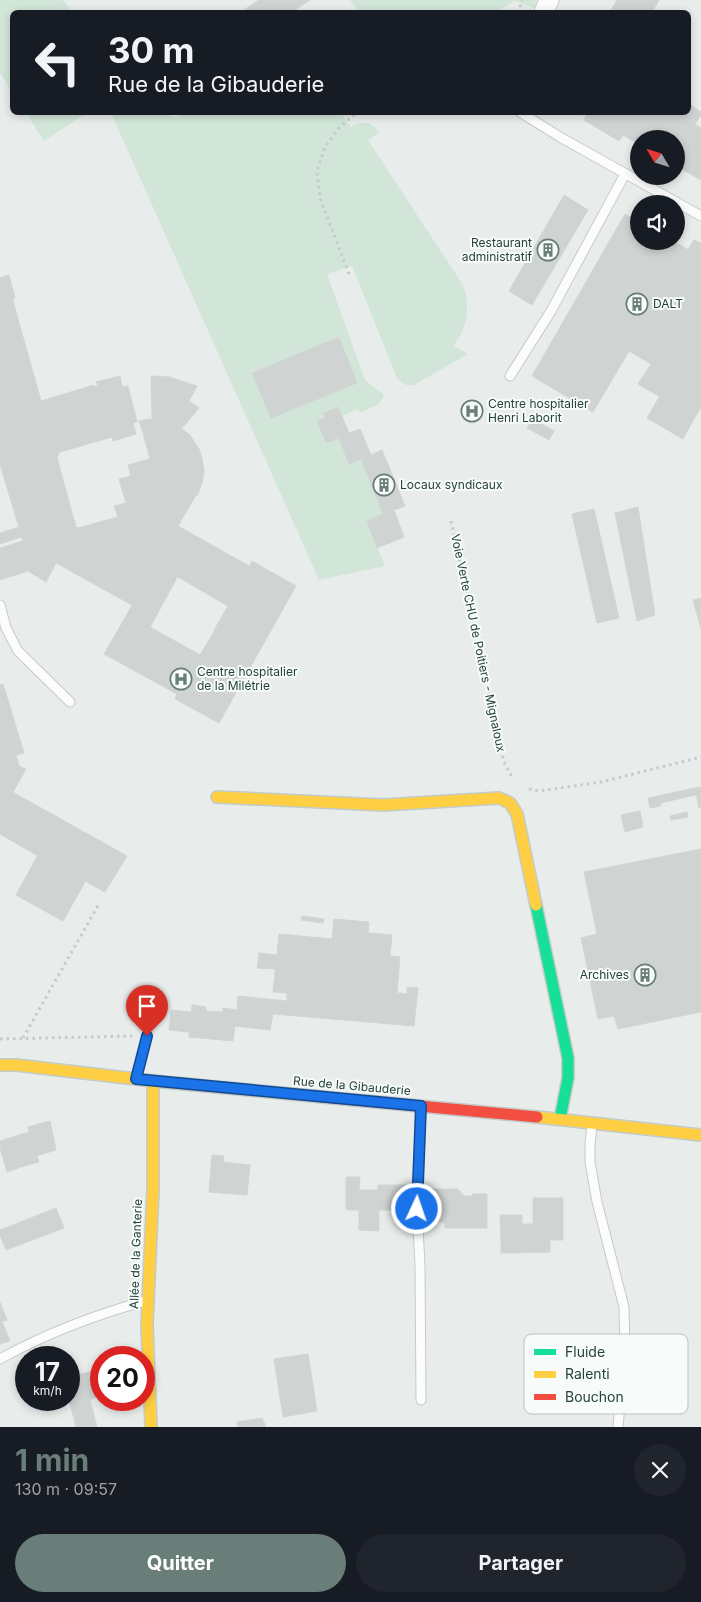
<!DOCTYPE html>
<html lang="fr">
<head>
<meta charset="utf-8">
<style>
	body { margin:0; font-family:Inter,sans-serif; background:#20242c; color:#f1f3f6; height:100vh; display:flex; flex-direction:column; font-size:19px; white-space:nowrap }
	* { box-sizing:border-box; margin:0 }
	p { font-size:16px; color:#9ea1a6 }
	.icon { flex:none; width:28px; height:28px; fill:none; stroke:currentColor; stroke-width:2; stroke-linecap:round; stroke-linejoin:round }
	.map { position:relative; height:1427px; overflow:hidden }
	.drawer { display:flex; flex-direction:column; background:#171b24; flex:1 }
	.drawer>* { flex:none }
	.top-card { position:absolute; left:10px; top:10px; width:681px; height:105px; border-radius:8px; box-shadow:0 2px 8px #0003; background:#171b24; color:#f1f3f6; overflow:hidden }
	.needle { width:32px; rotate:308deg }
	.buttons { position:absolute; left:630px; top:130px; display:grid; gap:10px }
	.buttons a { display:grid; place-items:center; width:55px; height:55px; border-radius:50%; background:#171b24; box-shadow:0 2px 8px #0003; font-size:25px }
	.speed { position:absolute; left:15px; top:1346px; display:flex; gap:10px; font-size:25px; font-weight:700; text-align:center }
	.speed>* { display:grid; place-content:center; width:65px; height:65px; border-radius:50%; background:#171b24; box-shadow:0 2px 8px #0003; line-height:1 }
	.speed small { font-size:12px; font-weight:400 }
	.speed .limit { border:8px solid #d22; background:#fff; color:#111 }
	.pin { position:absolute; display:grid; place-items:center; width:42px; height:42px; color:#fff; margin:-51px -21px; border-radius:50% 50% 50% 0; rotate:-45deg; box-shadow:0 0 5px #0007 }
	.pin .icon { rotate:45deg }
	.me { position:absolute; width:55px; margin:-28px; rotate:3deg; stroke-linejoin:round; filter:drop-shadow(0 0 4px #0008) }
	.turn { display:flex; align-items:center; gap:18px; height:105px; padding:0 15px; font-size:22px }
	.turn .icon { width:65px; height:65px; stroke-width:2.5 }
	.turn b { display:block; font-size:35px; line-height:42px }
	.round { display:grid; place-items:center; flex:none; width:52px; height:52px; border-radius:26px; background:#20242c }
	.headline { display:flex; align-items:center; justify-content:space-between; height:85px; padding:0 15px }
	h1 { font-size:30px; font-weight:700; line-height:38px; color:#697e78 }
	.action { display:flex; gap:10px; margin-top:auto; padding:10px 15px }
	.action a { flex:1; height:58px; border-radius:30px; background:#697e78; color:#fff; font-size:20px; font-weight:700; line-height:58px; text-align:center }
	.action a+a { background:#20242c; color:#f1f3f6 }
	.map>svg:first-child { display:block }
	.green { fill:#d1e6d8 }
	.building { fill:#cfd4d2; stroke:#d1d6d4 }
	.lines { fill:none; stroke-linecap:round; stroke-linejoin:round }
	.lane-casing { stroke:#c5cac8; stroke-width:11 }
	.street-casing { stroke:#c5cac8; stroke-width:21 }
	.fast-casing { stroke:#c3cbc8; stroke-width:14 }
	.slow-casing { stroke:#c3cbc8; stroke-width:14 }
	.jam-casing { stroke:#c3cbc8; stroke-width:14 }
	.path { stroke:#c3ccca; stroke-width:3; stroke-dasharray:2.5 4; stroke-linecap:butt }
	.lane { stroke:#fcfcfc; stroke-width:9 }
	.street { stroke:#fcfcfc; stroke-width:19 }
	.fast { stroke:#16e098; stroke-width:11 }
	.slow { stroke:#ffcf43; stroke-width:11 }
	.jam { stroke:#f24e42; stroke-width:11 }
	.route-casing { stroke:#114b97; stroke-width:12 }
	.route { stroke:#1a73e8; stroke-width:9 }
	.labels { text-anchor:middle; stroke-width:4; stroke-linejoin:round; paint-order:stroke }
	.poi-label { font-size:12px; fill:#24423a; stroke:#f7fbf9; text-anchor:start }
	.street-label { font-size:12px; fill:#24423a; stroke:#f7fbf9 }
	.key { fill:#f7fbf9; stroke:#b8c4c0; stroke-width:1 }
	.key-label { font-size:14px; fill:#24423a }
</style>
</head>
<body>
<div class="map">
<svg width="701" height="1427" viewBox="0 0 701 1427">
	<rect width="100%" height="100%" fill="#e8edeb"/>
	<!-- green -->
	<g class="green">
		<polygon points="0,0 63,0 73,12 12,12 12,92 0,73"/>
		<polygon points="350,0 537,0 534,8 514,1 497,12 359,12"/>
		<path d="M190 112 341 113 351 127C364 120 370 122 380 132L368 140 463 285C471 309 467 326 454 346L468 354 414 385C406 386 401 384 397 378L352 266 327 274 365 380 383 394C385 405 369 408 360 413L358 409 342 416 338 407 323 413 325 418 317 421 326 443 339 438 349 464 361 459 383 514 367 521 385 566 319 580 111 113H158L175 117Z"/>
		<polygon points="26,113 86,113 44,141"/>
	</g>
	<!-- building -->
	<g class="building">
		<polygon points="259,0 310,0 292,12 241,12"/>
		<polygon points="617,0 659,0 652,12 610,12"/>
		<polygon points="689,104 701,112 701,115 695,124 701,128 701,180 676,166 676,139 639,139 639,144 623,135 619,141 584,120 587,114 584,112 689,112"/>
		<polygon points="564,195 588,210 532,305 509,291"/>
		<polygon points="625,214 639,222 639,241 673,241 701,257 701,408 695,417 638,384 651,364 629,351 593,412 532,376"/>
		<polygon points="694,240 701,243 701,257 688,249"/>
		<polygon points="9,275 15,298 13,299 14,305 41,401 94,385 94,387 98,385 96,382 120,376 122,387 128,386 137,422 133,423 136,434 113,441 112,437 60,452 57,458 76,527 78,528 118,517 114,506 126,503 119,479 131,476 128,465 150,459 143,433 154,431 165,433 166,431 176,436 185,444 187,443 193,452 196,466 199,466 199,475 195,489 196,495 178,526 249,566 234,599 224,593 222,598 179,574 148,631 125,618 132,605 56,563 46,582 28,571 22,549 25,548 0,464 0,278"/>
		<polygon points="339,337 357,383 271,418 252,373"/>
		<polygon points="151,376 169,377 197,386 189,401 199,408 182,428 166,421 152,419"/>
		<polygon points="660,396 695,417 683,439 647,418"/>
		<polygon points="338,407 349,433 360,429 371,455 382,450 405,506 394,510 404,537 377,548 367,521 383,514 361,459 349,464 339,438 326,443 317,421 325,418 323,413"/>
		<polygon points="150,419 166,421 178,426 190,435 199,449 202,458 204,471 202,483 197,496 195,489 199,475 199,466 196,466 190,447 187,443 185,444 176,436 166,431 165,433 154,431 143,433 139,421"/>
		<polygon points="532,419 554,431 549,440 527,428"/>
		<polygon points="638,507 655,615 637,621 615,513"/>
		<polygon points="594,509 619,618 597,623 572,514"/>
		<polygon points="19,527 22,537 0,544 0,533"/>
		<polygon points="23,541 25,548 22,549 28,571 0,580 0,548"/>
		<polygon points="252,561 296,586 219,723 175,699 177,694 104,654 125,618 190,654 188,659 197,664 207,661 211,637 217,625 225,617 236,608 234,599"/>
		<polygon points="179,574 222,598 224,593 234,599 236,608 225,617 217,625 228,606 178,577"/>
		<polygon points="701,598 701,629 693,600"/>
		<polygon points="150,627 200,655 211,637 207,661 197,664 188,659 190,654 148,631"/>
		<polygon points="3,684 24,753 16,755 19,766 5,787 0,785 0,685"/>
		<polygon points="19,766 26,769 13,792 5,787"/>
		<polygon points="0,785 127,856 105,892 78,877 60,909 28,891 45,860 0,834"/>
		<polygon points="701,787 701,807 699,808 695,788"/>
		<polygon points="695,788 696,795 660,803 661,806 650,808 648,798"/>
		<polygon points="640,811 643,827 625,832 621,815"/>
		<polygon points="687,812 688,817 671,820 670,816"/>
		<polygon points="701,849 701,1012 618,1029 614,1016 598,1019 581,938 597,934 584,872"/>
		<polygon points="38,855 45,860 28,891 60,909 78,877 85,882 63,921 16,895"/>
		<polygon points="302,916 324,919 323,923 301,920"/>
		<polygon points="334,919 369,922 368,933 392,935 390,956 400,957 397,993 407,994 407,987 418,988 414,1026 273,1014 270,1030 235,1026 233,1041 189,1037 192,1005 206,1007 206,1011 222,1012 223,1008 237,1010 238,996 287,1001 287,993 273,992 279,934 332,939"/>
		<polygon points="259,953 277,955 275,969 257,968"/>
		<polygon points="171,1010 191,1012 189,1032 169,1030"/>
		<polygon points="50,1121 56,1150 19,1161 21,1167 7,1172 0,1148 0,1141 29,1132 28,1127"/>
		<polygon points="212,1155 224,1156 223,1162 250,1165 247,1195 209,1192"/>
		<polygon points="37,1156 39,1162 21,1167 19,1161"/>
		<polygon points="346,1177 360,1177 359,1190 378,1190 378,1185 407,1185 408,1210 379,1210 379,1231 359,1230 359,1210 346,1210"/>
		<polygon points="424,1188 436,1189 436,1196 472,1196 472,1194 487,1194 487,1228 463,1228 457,1222 435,1222 435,1213 424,1213"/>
		<polygon points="436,1189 458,1189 464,1196 436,1196"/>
		<polygon points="533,1198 563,1198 563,1240 550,1240 550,1252 511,1253 510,1238 501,1238 500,1215 522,1215 522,1224 533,1224"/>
		<polygon points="56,1208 64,1228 6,1250 0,1235 0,1230"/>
		<rect x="424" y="1213" width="11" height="9"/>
		<polygon points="445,1222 457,1222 463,1228 445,1228"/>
		<polygon points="501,1238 510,1238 511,1253 501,1253"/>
		<polygon points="0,1302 7,1320 0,1322"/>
		<polygon points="0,1322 2,1322 10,1341 0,1344"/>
		<polygon points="308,1354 317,1411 283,1417 274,1359"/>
		<polygon points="93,1371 100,1396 90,1399 97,1427 76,1427 69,1400 69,1377"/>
		<polygon points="262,1418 266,1427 238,1427 237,1422"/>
	</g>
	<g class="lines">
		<!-- lane casing -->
		<g class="lane-casing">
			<g id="lane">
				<polyline points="520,112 560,137 701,216"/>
				<polyline points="510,376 551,311 625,174"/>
				<polyline points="0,605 6,628 18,651 70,702"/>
				<polyline points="136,1077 147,1036"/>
				<polyline points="592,1124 590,1145 590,1162 597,1202 624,1307 625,1352 618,1427"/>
				<path d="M0 1359C45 1334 95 1315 145 1301"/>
				<polyline points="421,1400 420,1265 417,1209 421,1108"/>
			</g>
		</g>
		<!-- street casing -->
		<g class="street-casing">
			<polyline id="street" points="544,12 549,0"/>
		</g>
		<!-- fast casing -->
		<g class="fast-casing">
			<polyline id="fast" points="536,905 568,1058 568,1078 560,1119"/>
		</g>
		<!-- slow casing -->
		<g class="slow-casing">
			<g id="slow">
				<polyline points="217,797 383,805 499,798 510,803 517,814 536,905"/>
				<polyline points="0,1065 16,1065 153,1081 312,1096"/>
				<polyline points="537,1117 701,1135"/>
				<polyline points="151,1427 147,1325 153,1190 153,1081"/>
			</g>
		</g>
		<!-- jam casing -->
		<g class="jam-casing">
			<polyline id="jam" points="312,1096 537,1117"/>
		</g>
		<!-- path -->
		<g class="path">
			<polyline points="520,7 522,0"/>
			<polyline points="349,274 320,198 317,170 325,147 338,129 355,114"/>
			<polyline points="451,521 504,762 512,777"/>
			<polyline points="529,789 539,791 601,782 701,757"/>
			<polyline points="23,1038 100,902"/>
			<polyline points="0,1039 132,1036"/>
		</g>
		<!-- lane -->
		<use href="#lane" class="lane"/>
		<!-- street -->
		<use href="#street" class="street"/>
		<!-- fast -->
		<use href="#fast" class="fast"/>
		<!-- slow -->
		<use href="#slow" class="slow"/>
		<!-- jam -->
		<use href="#jam" class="jam"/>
	</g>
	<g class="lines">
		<!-- route casing -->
		<g class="route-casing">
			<polyline id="route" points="147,1036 136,1079 421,1106 417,1209"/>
		</g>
		<!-- route -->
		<use href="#route" class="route"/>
	</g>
	<!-- icons -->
	<defs>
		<g id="building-ring" transform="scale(1.125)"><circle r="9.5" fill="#f7fbf9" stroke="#697e78" stroke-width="1.5"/><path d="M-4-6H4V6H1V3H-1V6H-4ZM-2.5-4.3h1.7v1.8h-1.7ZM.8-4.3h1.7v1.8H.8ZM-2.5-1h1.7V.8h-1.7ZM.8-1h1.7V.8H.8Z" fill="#697e78"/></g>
		<g id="hospital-ring" transform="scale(1.125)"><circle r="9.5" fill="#f7fbf9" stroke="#697e78" stroke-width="1.5"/><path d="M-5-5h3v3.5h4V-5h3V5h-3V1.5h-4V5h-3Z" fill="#697e78"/></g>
	</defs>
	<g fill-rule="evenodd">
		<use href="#building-ring" x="548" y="250"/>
		<use href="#building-ring" x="637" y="304"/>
		<use href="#hospital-ring" x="472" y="411"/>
		<use href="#building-ring" x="384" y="485"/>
		<use href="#hospital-ring" x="181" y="679"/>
		<use href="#building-ring" x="645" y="975"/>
	</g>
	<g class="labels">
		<!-- poi labels -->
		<g class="poi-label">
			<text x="532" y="247" text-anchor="end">Restaurant<tspan x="532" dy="14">administratif</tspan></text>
			<text x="653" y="308">DALT</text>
			<text x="488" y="408">Centre hospitalier<tspan x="488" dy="14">Henri Laborit</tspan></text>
			<text x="400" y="489">Locaux syndicaux</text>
			<text x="197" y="676">Centre hospitalier<tspan x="197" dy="14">de la Milétrie</tspan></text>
			<text x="629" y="979" text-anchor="end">Archives</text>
		</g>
		<!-- street labels -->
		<g class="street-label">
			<text transform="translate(478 643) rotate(78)" y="4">Voie Verte CHU de Poitiers - Mignaloux</text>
			<text transform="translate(352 1086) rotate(5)" y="4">Rue de la Gibauderie</text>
			<text transform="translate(136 1254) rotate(-88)" y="4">Allée de la Ganterie</text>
		</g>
	</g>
	<!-- legend -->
	<rect x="524" y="1334" width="164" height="80" rx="8" class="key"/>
	<rect x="534" y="1349" width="22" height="6" fill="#16e098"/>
	<rect x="534" y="1371" width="22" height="7" fill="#ffcf43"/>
	<rect x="534" y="1394" width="22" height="6" fill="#f24e42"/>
	<g class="key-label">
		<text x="565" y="1357">Fluide</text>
		<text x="565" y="1379">Ralenti</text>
		<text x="565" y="1402">Bouchon</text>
	</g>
</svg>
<div class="buttons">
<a><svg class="needle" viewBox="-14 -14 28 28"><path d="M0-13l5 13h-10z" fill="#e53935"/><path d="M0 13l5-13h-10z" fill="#9ea1a6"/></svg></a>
<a><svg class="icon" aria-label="sound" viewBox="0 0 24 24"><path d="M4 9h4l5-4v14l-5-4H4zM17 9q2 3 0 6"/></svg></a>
</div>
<div class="speed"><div>17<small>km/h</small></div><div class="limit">20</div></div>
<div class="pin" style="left:147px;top:1036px;background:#d93025"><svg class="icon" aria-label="arrive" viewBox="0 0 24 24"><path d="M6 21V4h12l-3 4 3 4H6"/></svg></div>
<svg class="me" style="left:417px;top:1209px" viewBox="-20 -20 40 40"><circle r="17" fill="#1a73e8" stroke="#fff" stroke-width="3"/><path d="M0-11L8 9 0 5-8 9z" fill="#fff"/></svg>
<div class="top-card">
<div class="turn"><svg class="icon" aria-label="left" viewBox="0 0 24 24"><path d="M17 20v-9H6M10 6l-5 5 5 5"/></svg><div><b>30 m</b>Rue de la Gibauderie</div></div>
</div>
</div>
<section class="drawer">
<div class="headline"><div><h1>1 min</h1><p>130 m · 09:57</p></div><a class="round"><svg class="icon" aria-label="close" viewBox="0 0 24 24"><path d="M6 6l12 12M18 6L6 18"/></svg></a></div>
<div class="action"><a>Quitter</a><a>Partager</a></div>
</section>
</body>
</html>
